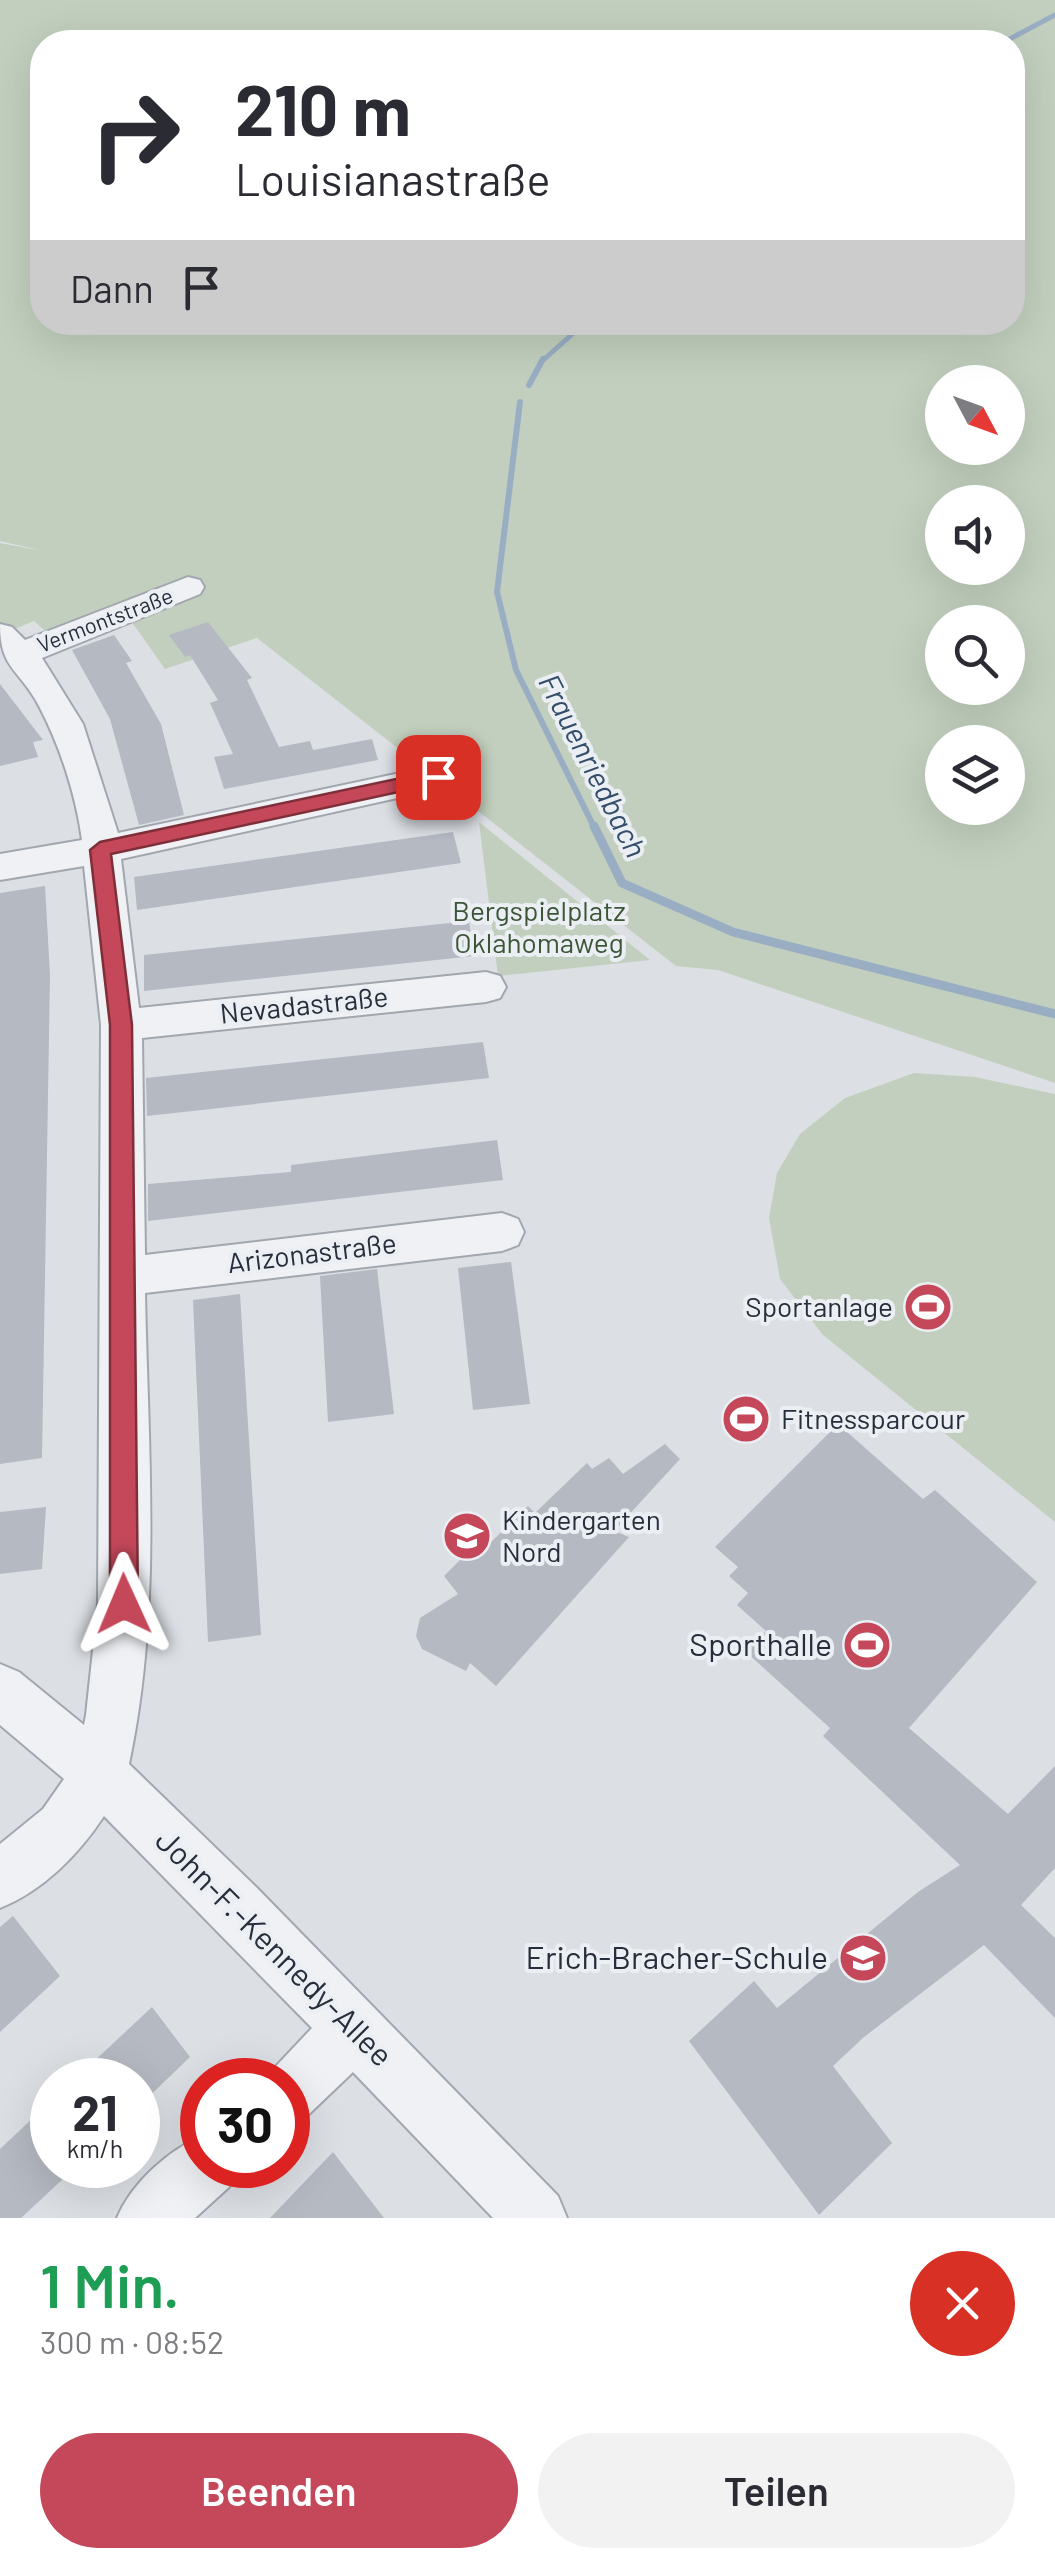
<!DOCTYPE html>
<html lang="de">
<head>
<meta charset="utf-8">
<style>
	body { margin:0; font-family:Barlow,sans-serif; background:#f2f2f3; color:#2b2b33; height:100vh; display:flex; flex-direction:column; font-size:38px; white-space:nowrap }
	* { box-sizing:border-box; margin:0 }
	p { font-size:32px; color:#7c7c81 }
	.icon { flex:none; width:55px; height:55px; fill:none; stroke:currentColor; stroke-width:2; stroke-linecap:round; stroke-linejoin:round }
	.map { position:relative; height:2218px; overflow:hidden }
	.panel { display:flex; flex-direction:column; background:#fff; flex:1 }
	.panel>* { flex:none }
	.guide { position:absolute; left:30px; top:30px; width:995px; height:305px; border-radius:40px; box-shadow:0 10px 40px #0002; background:#fff; color:#2b2b33; overflow:hidden }
	.needle { width:65px; rotate:131deg }
	.tools { position:absolute; left:925px; top:365px; display:grid; gap:20px }
	.tools a { display:grid; place-items:center; width:100px; height:100px; border-radius:50%; background:#fff; box-shadow:0 10px 40px #0002; font-size:50px }
	.speed { position:absolute; left:30px; top:2058px; display:flex; gap:20px; font-size:50px; font-weight:700; text-align:center }
	.speed>* { display:grid; place-content:center; width:130px; height:130px; border-radius:50%; background:#fff; box-shadow:0 10px 40px #0002; line-height:1 }
	.speed small { font-size:25px; font-weight:400 }
	.speed .limit { border:15px solid #d22; background:#fff; color:#111 }
	.pin { position:absolute; display:grid; place-items:center; width:85px; height:85px; color:#fff; margin:-42px; border-radius:20px; box-shadow:0 5px 15px #0006 }
	.me { position:absolute; width:110px; margin:-55px; rotate:359deg; stroke-linejoin:round; filter:drop-shadow(0 0 8px #0008) }
	.turn { display:flex; align-items:center; gap:35px; height:210px; padding:0 40px; font-size:45px }
	.turn .icon { width:130px; height:130px; stroke-width:2.5 }
	.turn b { display:block; font-size:70px; line-height:85px }
	.then { display:flex; align-items:center; height:95px; padding:0 40px; background:#0003; gap:20px; font-size:38px }
	.round { display:grid; place-items:center; flex:none; width:105px; height:105px; border-radius:52px; background:#f2f2f3 }
	.overview { display:flex; align-items:center; justify-content:space-between; height:170px; padding:0 40px }
	h1 { font-size:60px; font-weight:600; line-height:75px; color:#1e9e55 }
	.cta { display:flex; gap:20px; margin-top:auto; padding:20px 40px }
	.cta a { flex:1; height:115px; border-radius:60px; background:#c4485a; color:#fff; font-size:40px; font-weight:600; line-height:115px; text-align:center }
	.cta a+a { background:#f2f2f3; color:#2b2b33 }
	.map>svg:first-child { display:block }
	.green { fill:#c2cfbe; fill-rule:evenodd }
	.lines { fill:none; stroke-linecap:round; stroke-linejoin:round }
	.stream-far2 { stroke:#99aec3; stroke-width:5 }
	.stream-far1 { stroke:#99aec3; stroke-width:6 }
	.stream { stroke:#99aec3; stroke-width:9 }
	.building { fill:#b4b9c2 }
	.minor-casing { stroke:#a2a7af; stroke-width:4 }
	.minor { fill:#eff1f4; fill-rule:evenodd }
	.route { fill:#c4485a; stroke:#7f2f3a; stroke-width:2.5 }
	.labels { text-anchor:middle; stroke-width:8; stroke-linejoin:round; paint-order:stroke }
	.far-street-label { font-size:22px; fill:#272e3b; stroke:#ebeff3 }
	.park-label { font-size:28px; fill:#3b5536; stroke:#ebeff3 }
	.street-label { font-size:28px; fill:#272e3b; stroke:#ebeff3 }
	.poi-label { font-size:28px; fill:#272e3b; stroke:#ebeff3; text-anchor:start }
	.water-label { font-size:30px; font-style:italic; fill:#344d6b; stroke:#ebeff3 }
	.near-poi-label { font-size:32px; fill:#272e3b; stroke:#ebeff3; text-anchor:end }
	.near-street-label { font-size:32px; fill:#272e3b; stroke:#ebeff3 }
</style>
</head>
<body>
<div class="map">
<svg width="1055" height="2218" viewBox="0 0 1055 2218">
	<rect width="100%" height="100%" fill="#dce0e5"/>
	<!-- green -->
	<g class="green">
		<path d="M0 0H1055V1083L718 970 676 966 257 638 165 669 124 611 54 639 34 621 0 635V543L43 551 0 541ZM42 42H1012V322H42ZM942 382H1008V448H942ZM942 502H1008V568H942ZM942 622H1008V688H942ZM942 742H1008V808H942Z"/>
		<polygon points="479,822 650,960 498,976"/>
		<polygon points="914,1073 975,1077 1055,1094 1055,1522 823,1335 780,1279 769,1218 777,1173 800,1134 845,1098"/>
	</g>
	<g class="lines">
		<!-- stream-far2 -->
		<g class="stream-far2">
			<polyline points="1004,42 1055,15"/>
			<polyline points="541,362 586,322"/>
		</g>
		<!-- stream-far1 -->
		<g class="stream-far1">
			<polyline points="529,385 543,359"/>
			<polyline points="520,402 497,592 516,670 595,829"/>
		</g>
		<!-- stream -->
		<polyline class="stream" points="594,826 622,883 733,932 1055,1014"/>
	</g>
	<!-- building -->
	<g class="building">
		<polygon points="208,622 252,678 247,680 279,747 310,741 313,750 372,739 378,760 224,789 214,757 233,754 210,703 218,700 190,655 185,657 169,635"/>
		<polygon points="114,635 132,661 126,663 161,724 184,815 139,825 110,719 72,650"/>
		<polygon points="0,684 43,740 33,742 38,757 0,766"/>
		<polygon points="453,832 461,863 137,910 134,877"/>
		<polygon points="45,886 50,975 42,1458 0,1464 0,893"/>
		<polygon points="469,921 474,956 144,991 144,955"/>
		<polygon points="483,1042 489,1078 147,1116 146,1078"/>
		<polygon points="497,1140 503,1180 148,1221 148,1184 291,1172 291,1165"/>
		<polygon points="511,1262 530,1404 473,1410 458,1268"/>
		<polygon points="377,1269 394,1414 328,1422 320,1276"/>
		<polygon points="240,1294 261,1635 208,1642 193,1300"/>
		<polygon points="838,1424 923,1499 935,1490 1037,1582 909,1728 1008,1814 1055,1766 1055,1868 1021,1905 1055,1938 1055,2018 984,1945 864,2037 833,2066 892,2143 819,2215 689,2041 754,1981 777,2008 918,1892 960,1865 823,1736 830,1728 746,1652 766,1631 737,1605 748,1593 729,1576 738,1567 715,1547"/>
		<polygon points="665,1444 680,1459 614,1531 629,1537 496,1686 470,1663 466,1671 422,1649 416,1636 420,1618 458,1594 444,1576 484,1536 490,1543 528,1506 535,1513 587,1463 592,1469 609,1458 623,1474"/>
		<polygon points="46,1507 42,1569 0,1574 0,1512"/>
		<polygon points="13,1916 60,1976 0,2032 0,1927"/>
		<polygon points="152,2007 190,2057 138,2107 138,2080 74,2080"/>
		<polygon points="52,2100 52,2165 78,2165 21,2218 0,2218 0,2149"/>
		<polygon points="333,2152 384,2218 270,2218"/>
	</g>
	<g class="lines">
		<!-- minor casing -->
		<g class="minor-casing">
			<g id="minor">
				<path d="M188 577 200 580 204 587 200 594 42 658 83 724 118 833 438 765 451 768 456 777 451 786 438 789 121 859 139 1008 486 972 500 976 506 987 500 998 486 1002 142 1038 145 1255 502 1213 518 1219 524 1232 518 1245 502 1251 145 1293C148 1450 162 1610 129 1764L256 1887 558 2196 567 2218H493L353 2072 309 2114 288 2123V2080H263L312 2028 104 1816C79 1854 43 1891 0 1908V1844L43 1809 64 1779 0 1725V1664L19 1672 84 1725 86 1715 98 1604 101 1025 84 866 0 880V854L82 840C76 795 60 746 39 706 19 668 0 670 0 624L12 627 25 640Z"/>
				<path d="M202 2136V2165H238L229 2187 195 2218H117C131 2184 168 2150 202 2136Z"/>
			</g>
		</g>
		<!-- minor -->
		<use href="#minor" class="minor"/>
	</g>
	<!-- route -->
	<polygon class="route" points="438,770 448,777 445,782 111,854 132,1025 138,1604 134,1613 124,1617 114,1613 110,1604 110,1025 90,850 100,842"/>
	<!-- icons -->
	<defs>
		<g id="stadium-disc" transform="scale(2.5)"><circle r="9.5" fill="#c4485a" stroke="#ebeff3"/><path d="M0-5a6.5 5 0 1 0 0 10a6.5 5 0 1 0 0-10ZM-3.5-1.8h7v3.6h-7Z" fill="#fff"/></g>
		<g id="school-disc" transform="scale(2.5)"><circle r="9.5" fill="#c4485a" stroke="#ebeff3"/><path d="M0-5L7-2L0 1L-7-2ZM-4 1L0 2.5L4 1V4Q0 6-4 4Z" fill="#fff"/></g>
	</defs>
	<g fill-rule="evenodd">
		<use href="#stadium-disc" x="928" y="1307"/>
		<use href="#stadium-disc" x="746" y="1419"/>
		<use href="#school-disc" x="467" y="1536"/>
		<use href="#stadium-disc" x="867" y="1645"/>
		<use href="#school-disc" x="863" y="1958"/>
	</g>
	<g class="labels">
		<!-- far-street labels -->
		<g class="far-street-label">
			<text transform="translate(105 620) rotate(-21)" y="8">Vermontstraße</text>
		</g>
		<!-- park labels -->
		<g class="park-label">
			<text x="539" y="921">Bergspielplatz<tspan x="539" dy="32">Oklahomaweg</tspan></text>
		</g>
		<!-- street labels -->
		<g class="street-label">
			<text transform="translate(304 1005) rotate(-6)" y="10">Nevadastraße</text>
			<text transform="translate(312 1253) rotate(-7)" y="10">Arizonastraße</text>
		</g>
		<!-- poi labels -->
		<g class="poi-label">
			<text x="893" y="1317" text-anchor="end">Sportanlage</text>
			<text x="781" y="1429">Fitnessparcour</text>
			<text x="502" y="1530">Kindergarten<tspan x="502" dy="32">Nord</tspan></text>
		</g>
		<!-- water labels -->
		<g class="water-label">
			<text transform="translate(592 766) rotate(63)" y="10">Frauenriedbach</text>
		</g>
		<!-- near-poi labels -->
		<g class="near-poi-label">
			<text x="832" y="1656">Sporthalle</text>
			<text x="828" y="1969">Erich-Bracher-Schule</text>
		</g>
		<!-- near-street labels -->
		<g class="near-street-label">
			<text transform="translate(274 1948) rotate(45)" y="11">John-F.-Kennedy-Allee</text>
		</g>
	</g>
</svg>
<div class="tools">
<a><svg class="needle" viewBox="-14 -14 28 28"><path d="M0-13l5 13h-10z" fill="#e53935"/><path d="M0 13l5-13h-10z" fill="#7c7c81"/></svg></a>
<a><svg class="icon" aria-label="sound" viewBox="0 0 24 24"><path d="M4 9h4l5-4v14l-5-4H4zM17 9q2 3 0 6"/></svg></a>
<a><svg class="icon" aria-label="search" viewBox="0 0 24 24"><circle cx="10" cy="10" r="6"/><path d="M15 15l6 6"/></svg></a>
<a><svg class="icon" aria-label="layers" viewBox="0 0 24 24"><path d="M12 4l9 5-9 5-9-5zM3 14l9 5 9-5"/></svg></a>
</div>
<div class="speed"><div>21<small>km/h</small></div><div class="limit">30</div></div>
<div class="pin" style="left:438px;top:777px;background:#d93025"><svg class="icon" aria-label="arrive" viewBox="0 0 24 24"><path d="M6 21V4h12l-3 4 3 4H6"/></svg></div>
<svg class="me" style="left:124px;top:1604px" viewBox="-20 -20 40 40"><path d="M0-17L14 15 0 8-14 15z" fill="#c4485a" stroke="#fff" stroke-width="4"/></svg>
<div class="guide">
<div class="turn"><svg class="icon" aria-label="right" viewBox="0 0 24 24"><path d="M7 20v-9h11M14 6l5 5-5 5"/></svg><div><b>210 m</b>Louisianastraße</div></div>
<div class="then">Dann<svg class="icon" aria-label="arrive" viewBox="0 0 24 24"><path d="M6 21V4h12l-3 4 3 4H6"/></svg></div>
</div>
</div>
<section class="panel">
<div class="overview"><div><h1>1 Min.</h1><p>300 m · 08:52</p></div><a class="round" style="background:#d93025;color:#fff"><svg class="icon" aria-label="close" viewBox="0 0 24 24"><path d="M6 6l12 12M18 6L6 18"/></svg></a></div>
<div class="cta"><a>Beenden</a><a>Teilen</a></div>
</section>
</body>
</html>
